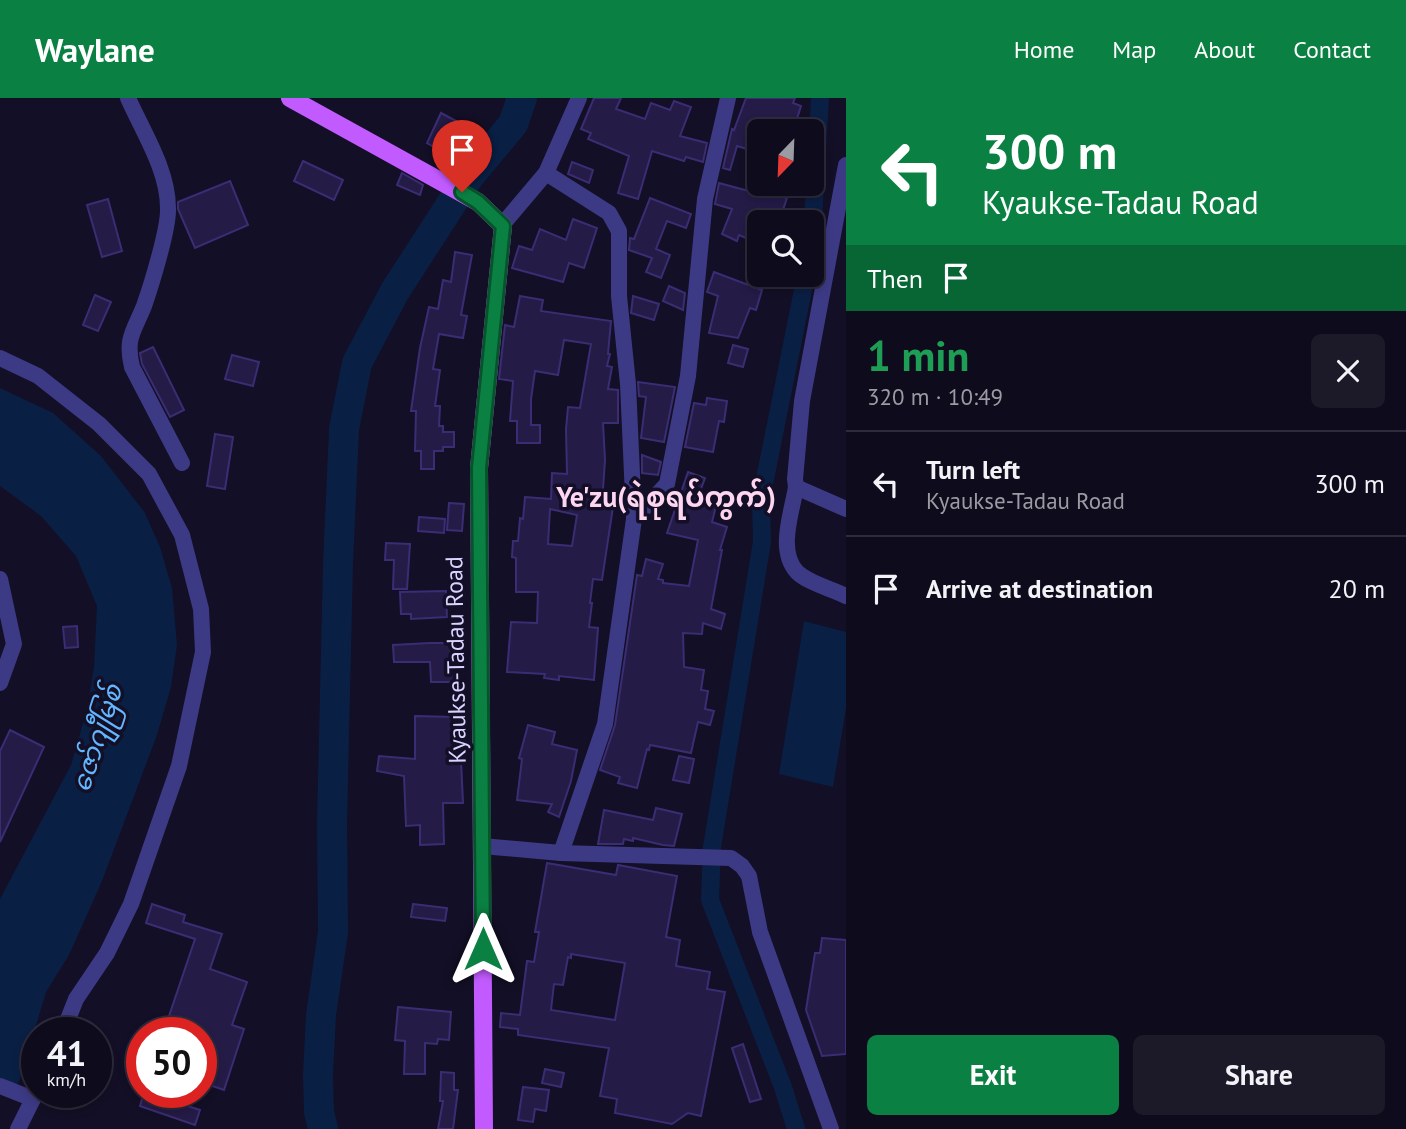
<!DOCTYPE html>
<html lang="en">
<head>
<meta charset="utf-8">
<style>
	body { margin:0; font-family:"PT Sans","Noto Sans Myanmar",sans-serif; background:#1c1929; color:#f1f3f6; height:100vh; display:flex; flex-direction:column; font-size:26px; white-space:nowrap }
	* { box-sizing:border-box; margin:0 }
	p { font-size:23px; color:#9b9ba3 }
	.icon { flex:none; width:38px; height:38px; fill:none; stroke:currentColor; stroke-width:2; stroke-linecap:round; stroke-linejoin:round }
	.map { position:relative; flex:1; overflow:hidden }
	.drawer { display:flex; flex-direction:column; background:#0e0b1c; width:560px }
	.drawer>* { flex:none }
	.banner { background:#0b8043; color:#fff; overflow:hidden }
	.needle { width:46px; rotate:203deg }
	.buttons { position:absolute; left:747px; top:21px; display:grid; gap:14px }
	.buttons a { display:grid; place-items:center; width:77px; height:77px; border-radius:10px; background:#0e0b1c; box-shadow:0 4px 10px #0003,0 0 0 2px #2e2b3b; font-size:35px }
	.speed { position:absolute; left:21px; top:919px; display:flex; gap:14px; font-size:35px; font-weight:700; text-align:center }
	.speed>* { display:grid; place-content:center; width:91px; height:91px; border-radius:50%; background:#0e0b1c; box-shadow:0 4px 10px #0003,0 0 0 2px #2e2b3b; line-height:1 }
	.speed small { font-size:18px; font-weight:400 }
	.speed .limit { border:10px solid #d22; background:#fff; color:#111 }
	.pin { position:absolute; display:grid; place-items:center; width:60px; height:60px; color:#fff; margin:-72px -30px; border-radius:50% 50% 50% 0; rotate:-45deg; box-shadow:0 0 7px #0007 }
	.pin .icon { rotate:45deg }
	.me { position:absolute; width:77px; margin:-38px; rotate:0deg; stroke-linejoin:round; filter:drop-shadow(0 0 5px #0008) }
	.turn { display:flex; align-items:center; gap:24px; height:147px; padding:0 21px; font-size:32px }
	.turn .icon { width:91px; height:91px; stroke-width:2.5 }
	.turn b { display:block; font-size:49px; line-height:60px }
	.then { display:flex; align-items:center; height:66px; padding:0 21px; background:#0003; gap:14px; font-size:26px }
	.round { display:grid; place-items:center; flex:none; width:74px; height:74px; border-radius:10px; background:#1c1929 }
	.headline { display:flex; align-items:center; justify-content:space-between; height:119px; padding:0 21px }
	h1 { font-size:42px; font-weight:700; line-height:52px; color:#1e9e55 }
	.button { display:flex; gap:14px; margin-top:auto; padding:14px 21px }
	.button a { flex:1; height:80px; border-radius:10px; background:#0b8043; color:#fff; font-size:28px; font-weight:700; line-height:80px; text-align:center }
	.button a+a { background:#1c1929; color:#f1f3f6 }
	ul { padding:0; list-style:none }
	li { display:flex; align-items:center; gap:21px; height:105px; padding:0 21px; border-top:2px solid #2e2b3b }
	li div { flex:1 }
	li b { display:block; font-size:26px }
	li em { font-style:normal }
	header { display:flex; align-items:center; gap:42px; box-sizing:border-box; height:98px; padding:0 35px; background:#0b8043; color:#fff }
	header strong { font-size:33px }
	nav { display:flex; gap:38px; margin-inline-start:auto; font-size:24px }
	main { display:flex; flex:1; min-height:0 }
	.map>svg:first-child { display:block }
	.water { fill:#0a1f44 }
	.lines { fill:none; stroke-linecap:round; stroke-linejoin:round }
	.canal { stroke:#0a1f44; stroke-width:18 }
	.river { stroke:#0a1f44; stroke-width:30 }
	.building { fill:#241b47; stroke:#3b2d73; stroke-width:2; fill-rule:evenodd }
	.minor { stroke:#3d3a85; stroke-width:16 }
	.major { stroke:#c25bff; stroke-width:18 }
	.route-casing { stroke:#07532c; stroke-width:18 }
	.route { stroke:#0b8043; stroke-width:12 }
	.labels { text-anchor:middle; stroke-width:7; stroke-linejoin:round; paint-order:stroke }
	.street-label { font-size:24px; fill:#d9d4ff; stroke:#130f26 }
	.water-label { font-size:26px; font-style:italic; fill:#62b6ff; stroke:#130f26 }
	.quarter-label { font-size:28px; font-weight:bold; fill:#ffd6f0; stroke:#130f26 }
</style>
</head>
<body>
<header>
<strong>Waylane</strong>
<nav><a>Home</a><a>Map</a><a>About</a><a>Contact</a></nav>
</header>
<main>
<div class="map">
<svg width="846" height="1031" viewBox="0 0 846 1031">
	<rect width="100%" height="100%" fill="#130f26"/>
	<!-- water -->
	<g class="water">
		<polygon points="0,290 53,315 101,358 145,415 160,449 172,490 177,547 171,589 157,637 102,783 69,857 46,894 20,981 16,989 0,995 0,801 71,667 87,611 94,569 97,508 76,458 41,418 0,388"/>
		<polygon points="804,523 846,534 846,610 833,689 779,676"/>
	</g>
	<g class="lines">
		<!-- canal -->
		<g class="canal">
			<polyline points="812,140 820,0"/>
			<polyline points="796,1031 783,989 710,802 712,749 762,444 761,401 806,177"/>
		</g>
		<!-- river -->
		<polyline class="river" points="323,1031 319,1014 318,977 321,917 333,834 332,724 338,466 344,331 357,265 395,193 468,80 513,26 522,0"/>
	</g>
	<!-- building -->
	<g class="building">
		<polygon points="594,0 621,0 616,11 645,21 651,5 670,12 674,3 691,9 680,38 707,45 703,64 686,59 684,63 652,53 638,101 618,95 629,58 588,41 591,35 581,31"/>
		<polygon points="746,0 795,0 793,5 801,8 793,33 760,33 760,55 737,48 730,72 723,70 732,31 734,32"/>
		<polygon points="441,15 458,24 443,54 427,45"/>
		<polygon points="303,63 343,82 334,102 294,83"/>
		<polygon points="572,64 593,72 589,85 568,76"/>
		<polygon points="402,75 423,87 420,97 397,87"/>
		<polygon points="230,83 248,127 195,150 178,111 178,104"/>
		<polygon points="719,85 760,96 761,92 787,100 781,118 760,111 760,140 748,136 746,140 739,137 737,143 722,136 732,111 715,106"/>
		<polygon points="650,100 691,116 686,130 667,123 656,151 670,157 661,180 646,174 652,160 629,152 630,140 634,141"/>
		<polygon points="108,101 122,153 102,159 87,107"/>
		<polygon points="573,121 597,130 584,170 569,165 563,184 512,170 519,148 532,152 540,131 566,142"/>
		<polygon points="455,154 472,157 461,217 467,218 463,240 439,236 433,271 440,272 435,308 440,308 439,328 443,328 443,334 454,334 454,349 443,349 443,353 434,353 434,371 421,371 421,353 415,353 416,313 411,313 420,250 429,209 438,211 443,182 451,184"/>
		<polygon points="714,174 762,192 756,212 750,210 738,240 709,235 718,198 707,194"/>
		<polygon points="669,188 685,195 683,212 663,203"/>
		<polygon points="95,197 111,204 98,233 83,227"/>
		<path d="M520 198 543 202 541 213 611 223 608 256H610L607 268 612 269 608 291 618 292V325H603L605 362 602 406 613 409 602 482 593 481 590 505H592L589 529 598 530 594 582 559 578V582L544 580 545 576 507 574 511 524 537 525 538 494H516V460L512 459 513 443H518L520 420 523 421 525 399 551 401 552 375 567 376 566 331 568 309 580 310 591 246 564 242 558 277 535 273 531 301V327H540V345H517V323H510L513 283 499 281 505 227 514 229ZM550 411 577 417 572 448 548 446Z"/>
		<polygon points="633,198 659,206 654,222 631,215"/>
		<polygon points="733,247 748,251 743,269 728,265"/>
		<polygon points="153,249 184,312 170,319 142,266 140,255"/>
		<polygon points="232,257 259,264 253,288 225,281"/>
		<polygon points="638,284 675,289 664,344 641,340 646,299 639,298"/>
		<polygon points="707,300 727,303 724,324 719,323 713,354 685,349 694,305 706,307"/>
		<polygon points="215,336 233,339 225,391 207,388"/>
		<polygon points="642,357 661,364 658,377 642,375"/>
		<polygon points="688,374 705,380 698,399 717,404 712,424 727,429 720,452 722,452 711,511 725,516 721,531 703,525 702,536 683,535 684,569 704,572 701,592 708,593 705,611 714,613 710,627 698,624 691,655 650,647 649,652 647,651 637,690 618,685 620,679 600,672 615,627 637,477 642,478 646,461 663,466 658,481 663,482 663,485 689,488 698,442 667,435"/>
		<polygon points="449,405 464,406 462,433 447,432"/>
		<polygon points="419,419 445,421 444,435 418,433"/>
		<polygon points="386,445 410,446 407,491 393,491 394,462 385,462"/>
		<polygon points="446,493 447,519 411,521 411,516 401,516 400,494"/>
		<polygon points="77,528 78,549 65,550 63,529"/>
		<polygon points="430,545 456,545 457,584 431,584 430,564 394,564 393,547"/>
		<polygon points="415,618 456,619 457,662 461,662 463,705 443,705 444,746 420,747 420,727 406,728 404,678 377,673 379,658 415,661"/>
		<polygon points="528,627 555,634 552,646 577,652 571,683 559,719 548,714 552,706 517,702 522,661 519,660"/>
		<polygon points="10,632 44,649 0,744 0,653"/>
		<polygon points="679,658 694,661 689,685 673,682"/>
		<polygon points="656,710 682,716 674,748 663,747 633,740 633,743 624,741 623,746 598,746 604,712 653,722"/>
		<path d="M547 765 616 777 618 767 677 778 666 839 680 842 676 868 710 874 707 891 725 894 701 1018 688 1015 672 1026 615 1015 617 1001 600 998 609 950 518 937V931L500 929 501 915 520 917 527 863 534 864 539 834H535ZM571 856 625 865 615 922 551 912 554 886 563 887 568 859 571 860Z"/>
		<polygon points="152,806 185,817 183,824 222,836 210,871 247,884 232,927 244,931 224,992 201,984 201,934 167,924 195,841 146,825"/>
		<polygon points="413,806 447,810 445,823 411,819"/>
		<polygon points="822,840 846,842 846,956 822,958 806,912 815,855 820,855"/>
		<polygon points="398,909 451,914 449,942 438,941 437,946 425,945 425,976 404,976 405,943 395,942"/>
		<polygon points="743,946 761,1001 750,1004 732,950"/>
		<polygon points="545,971 564,975 561,989 542,985"/>
		<polygon points="441,974 454,975 454,992 458,992 453,1031 438,1031 443,1003 440,1003"/>
		<polygon points="523,989 549,992 546,1013 535,1011 533,1024 518,1022"/>
		<polygon points="144,994 200,1012 195,1027 140,1008"/>
	</g>
	<g class="lines">
		<!-- minor -->
		<g class="minor">
			<path d="M128 0C143 34 168 72 168 110 169 130 151 188 144 208 134 233 125 240 132 269L182 365"/>
			<polyline points="846,67 802,303 795,381 796,389 846,411"/>
			<polyline points="546,75 609,115 619,133 619,198 628,286 634,421 605,626 561,755"/>
			<polyline points="502,127 546,75 579,0"/>
			<polyline points="0,260 38,278 99,326 149,376 182,437 201,511 203,554 179,668 131,806 107,855 76,901 63,934"/>
			<path d="M796 389C792 414 777 453 797 474 808 485 832 491 846 498"/>
			<polyline points="634,421 667,386 688,278 705,101 728,0"/>
			<polyline points="0,481 14,546 0,585"/>
			<polyline points="482,748 561,755 731,760 742,768 749,778 760,834 831,1031"/>
			<polyline points="0,988 33,1001 37,992"/>
			<polyline points="18,1031 33,1001"/>
		</g>
		<!-- major -->
		<polyline class="major" points="290,0 478,104 503,128 479,370 484,1031"/>
	</g>
	<g class="lines">
		<!-- route casing -->
		<g class="route-casing">
			<polyline id="route" points="462,94 478,104 503,128 479,370 483,851"/>
		</g>
		<!-- route -->
		<use href="#route" class="route"/>
	</g>
	<g class="labels">
		<!-- street labels -->
		<g class="street-label">
			<text transform="translate(456 562) rotate(-91)" y="8">Kyaukse-Tadau Road</text>
		</g>
		<!-- water labels -->
		<g class="water-label">
			<text transform="translate(97 640) rotate(-72)" y="9">ဇော်ဂျီမြစ်</text>
		</g>
		<!-- quarter labels -->
		<g class="quarter-label">
			<text x="666" y="409">Ye'zu(ရဲစုရပ်ကွက်)</text>
		</g>
	</g>
</svg>
<div class="buttons">
<a><svg class="needle" viewBox="-14 -14 28 28"><path d="M0-13l5 13h-10z" fill="#e53935"/><path d="M0 13l5-13h-10z" fill="#9b9ba3"/></svg></a>
<a><svg class="icon" aria-label="search" viewBox="0 0 24 24"><circle cx="10" cy="10" r="6"/><path d="M15 15l6 6"/></svg></a>
</div>
<div class="speed"><div>41<small>km/h</small></div><div class="limit">50</div></div>
<div class="pin" style="left:462px;top:94px;background:#d93025"><svg class="icon" aria-label="arrive" viewBox="0 0 24 24"><path d="M6 21V4h12l-3 4 3 4H6"/></svg></div>
<svg class="me" style="left:483px;top:851px" viewBox="-20 -20 40 40"><path d="M0-17L14 15 0 8-14 15z" fill="#0b8043" stroke="#fff" stroke-width="4"/></svg>
</div>
<section class="drawer">
<div class="banner">
<div class="turn"><svg class="icon" aria-label="left" viewBox="0 0 24 24"><path d="M17 20v-9H6M10 6l-5 5 5 5"/></svg><div><b>300 m</b>Kyaukse-Tadau Road</div></div>
<div class="then">Then<svg class="icon" aria-label="arrive" viewBox="0 0 24 24"><path d="M6 21V4h12l-3 4 3 4H6"/></svg></div>
</div>
<div class="headline"><div><h1>1 min</h1><p>320 m · 10:49</p></div><a class="round"><svg class="icon" aria-label="close" viewBox="0 0 24 24"><path d="M6 6l12 12M18 6L6 18"/></svg></a></div>
<ul>
<li><svg class="icon" aria-label="left" viewBox="0 0 24 24"><path d="M17 20v-9H6M10 6l-5 5 5 5"/></svg><div><b>Turn left</b><p>Kyaukse-Tadau Road</p></div><em>300 m</em></li>
<li><svg class="icon" aria-label="arrive" viewBox="0 0 24 24"><path d="M6 21V4h12l-3 4 3 4H6"/></svg><div><b>Arrive at destination</b></div><em>20 m</em></li>
</ul>
<div class="button"><a>Exit</a><a>Share</a></div>
</section>
</main>
</body>
</html>
